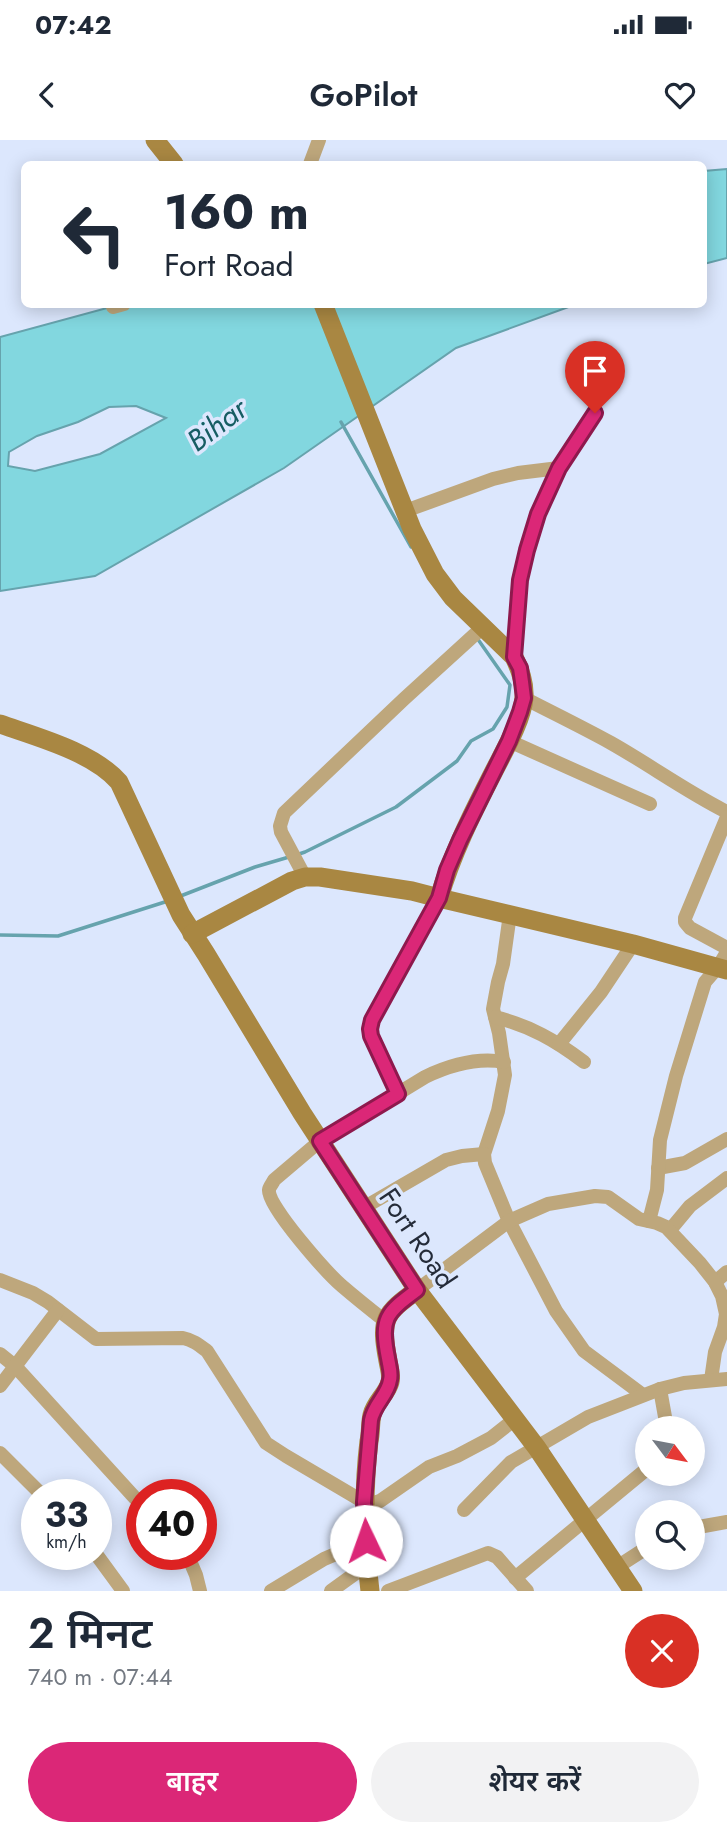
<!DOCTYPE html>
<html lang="hi">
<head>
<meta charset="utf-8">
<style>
	body { margin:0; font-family:Jost,"Noto Sans Devanagari",sans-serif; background:#f2f2f3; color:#1f2937; height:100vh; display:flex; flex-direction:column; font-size:26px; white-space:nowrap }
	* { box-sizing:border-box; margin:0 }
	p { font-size:23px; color:#747a83 }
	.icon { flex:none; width:38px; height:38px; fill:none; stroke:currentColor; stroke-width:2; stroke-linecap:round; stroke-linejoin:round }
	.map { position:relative; height:1451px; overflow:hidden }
	.sheet { display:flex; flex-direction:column; background:#fff; flex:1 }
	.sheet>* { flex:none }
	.top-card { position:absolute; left:21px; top:21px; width:686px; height:147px; border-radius:10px; box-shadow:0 4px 18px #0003; background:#fff; color:#1f2937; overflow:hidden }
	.needle { width:46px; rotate:122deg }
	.tools { position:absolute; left:635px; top:1276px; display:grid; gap:14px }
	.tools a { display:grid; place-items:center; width:70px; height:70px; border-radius:50%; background:#fff; box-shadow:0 4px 18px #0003; font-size:35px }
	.speed { position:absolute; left:21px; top:1339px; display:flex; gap:14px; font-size:35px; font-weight:700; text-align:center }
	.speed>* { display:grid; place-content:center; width:91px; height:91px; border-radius:50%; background:#fff; box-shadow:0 4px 18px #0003; line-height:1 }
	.speed small { font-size:18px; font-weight:400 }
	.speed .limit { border:10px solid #d22; background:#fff; color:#111 }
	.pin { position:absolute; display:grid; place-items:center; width:60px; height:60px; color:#fff; margin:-72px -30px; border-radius:50% 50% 50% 0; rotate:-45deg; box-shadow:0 0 7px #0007 }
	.pin .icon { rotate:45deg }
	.me { position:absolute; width:77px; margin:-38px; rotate:357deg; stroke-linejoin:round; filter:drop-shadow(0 0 5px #0008) }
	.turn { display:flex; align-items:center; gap:24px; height:147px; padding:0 28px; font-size:32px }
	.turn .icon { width:91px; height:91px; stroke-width:2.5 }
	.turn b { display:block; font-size:49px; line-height:60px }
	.round { display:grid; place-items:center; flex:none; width:74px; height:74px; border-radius:37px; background:#f2f2f3 }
	.head { display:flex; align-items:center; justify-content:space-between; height:119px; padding:0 28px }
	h1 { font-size:42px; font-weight:600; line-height:52px }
	.primary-button { display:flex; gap:14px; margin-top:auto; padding:14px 28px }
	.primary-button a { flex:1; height:80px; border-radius:42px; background:#db2777; color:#fff; font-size:28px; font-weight:600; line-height:80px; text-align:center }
	.primary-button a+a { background:#f2f2f3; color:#1f2937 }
	.status { display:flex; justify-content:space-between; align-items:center; height:49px; padding:0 35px; background:#fff; direction:ltr }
	.status svg { height:19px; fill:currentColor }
	header { display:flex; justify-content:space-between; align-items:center; height:91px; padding:0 28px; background:#fff; font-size:32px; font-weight:600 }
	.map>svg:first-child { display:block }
	.water { fill:#82d7df; stroke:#66a3ad; stroke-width:2; fill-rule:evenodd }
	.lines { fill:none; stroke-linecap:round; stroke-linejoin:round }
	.stream { stroke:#66a3ad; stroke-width:3.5 }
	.street { stroke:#bea77c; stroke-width:14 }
	.secondary { stroke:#a98742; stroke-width:19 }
	.route-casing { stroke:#8e194d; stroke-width:18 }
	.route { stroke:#db2777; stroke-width:12 }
	.labels { text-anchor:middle; stroke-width:7; stroke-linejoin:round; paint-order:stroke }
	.street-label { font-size:28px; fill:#242b39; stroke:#dce7fd }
	.water-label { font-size:30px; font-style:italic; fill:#165d63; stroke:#dce7fd }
</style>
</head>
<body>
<div class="status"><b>07:42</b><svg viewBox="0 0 49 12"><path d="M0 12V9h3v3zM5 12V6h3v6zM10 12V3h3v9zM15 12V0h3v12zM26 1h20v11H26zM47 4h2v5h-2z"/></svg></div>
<header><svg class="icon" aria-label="back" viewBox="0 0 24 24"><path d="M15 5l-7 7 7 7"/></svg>GoPilot<svg class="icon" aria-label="heart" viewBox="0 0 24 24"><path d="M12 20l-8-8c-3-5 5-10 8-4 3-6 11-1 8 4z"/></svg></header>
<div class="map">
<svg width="727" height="1451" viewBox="0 0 727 1451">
	<rect width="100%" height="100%" fill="#dce7fd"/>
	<!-- water -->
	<g class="water">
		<polygon points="727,29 727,118 704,124 704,31"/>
		<path d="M118 165H574L456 208 284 328 95 436 0 451V197ZM136 266 166 278 100 314 35 331 8 326 9 312 37 296 78 282 109 267Z"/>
	</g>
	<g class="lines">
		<!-- stream -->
		<g class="stream">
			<polyline points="341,282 411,407"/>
			<polyline points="296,715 305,712 396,667 457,621 471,601 493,589 507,567 510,545 477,498"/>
			<polyline points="178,757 255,727 289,717"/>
			<polyline points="0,795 58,796 168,761"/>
		</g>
		<!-- street -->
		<g class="street">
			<polyline points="310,24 319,0"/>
			<polyline points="113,167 124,164"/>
			<polyline points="405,371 493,339 518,333 559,328"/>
			<polyline points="514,517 520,440 527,410 538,374 565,317 595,273"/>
			<path d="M524 558C553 573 582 587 611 603 650 625 687 652 727 672"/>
			<polyline points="509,601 650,664"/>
			<polyline points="727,677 685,778 685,782 690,788 727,808"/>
			<polyline points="305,737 281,692 280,686 284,673 404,559 483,487"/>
			<polyline points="510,774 503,824 498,842 493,869 499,893 505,935 498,971 484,1014 485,1023 509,1081 556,1171 584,1211 643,1255"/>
			<path d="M495 877C530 886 555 900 584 922"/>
			<polyline points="559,904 601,852 633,804"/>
			<polyline points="398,954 385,927 371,896 370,889 381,861 439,758"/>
			<polyline points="658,1028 685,1023 727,999"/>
			<polyline points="363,1068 446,1020 462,1016 484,1014"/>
			<polyline points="649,1081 657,1050 660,1000 676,936 705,842 718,827 727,812"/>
			<polyline points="670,1090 690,1066 727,1038"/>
			<path d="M0 1140 33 1153 48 1162 96 1199 183 1198C193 1200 199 1205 207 1211L266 1303 286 1316 364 1362 371 1364 380 1361 429 1327 457 1316 491 1298 515 1279"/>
			<polyline points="715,1142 727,1132"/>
			<polyline points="417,1150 509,1081 548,1064 595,1056 608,1057 639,1079 657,1083 666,1087 700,1123 715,1142 722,1156 726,1174 724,1187 715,1212 711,1240"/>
			<path d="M385 1181C371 1170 356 1158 342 1146 328 1134 267 1066 269 1050 269 1047 273 1043 274 1040L320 1001 425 937C450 925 476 917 504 922"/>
			<polyline points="0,1214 15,1226 135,1358 142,1361"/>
			<polyline points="0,1246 58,1170"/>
			<polyline points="660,1249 667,1288"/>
			<polyline points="0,1313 41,1354"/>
			<polyline points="464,1370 511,1322 588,1277 660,1249 684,1243 727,1239"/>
			<polyline points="693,1388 727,1382"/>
			<polyline points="96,1414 123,1451"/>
			<polyline points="187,1414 196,1435 200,1451"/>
			<polyline points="617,1427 648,1407"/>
			<polyline points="515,1438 648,1328"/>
			<polyline points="271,1451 324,1419 366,1401"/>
			<polyline points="331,1451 367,1425"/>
			<polyline points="388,1451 488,1413 497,1417 527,1451"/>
		</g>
		<!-- secondary -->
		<g class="secondary">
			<polyline points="155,0 174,24"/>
			<path d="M323 164 412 389 435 434 453 458 514 517C520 529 525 544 524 558 522 581 503 613 493 633 472 674 452 714 439 758"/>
			<path d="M0 584C37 597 93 612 119 642L181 775 206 814 302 973 417 1150 537 1308 633 1451"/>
			<polyline points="192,794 292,741 305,737 320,737 412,751 439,758 633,804 727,830"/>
			<path d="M370 1451C364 1401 363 1351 369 1301 371 1293 370 1283 372 1275 375 1262 387 1254 390 1242 392 1235 389 1228 388 1221 380 1179 384 1174 417 1150"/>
		</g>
	</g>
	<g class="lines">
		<!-- route casing -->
		<g class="route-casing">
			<path id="route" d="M366 1401 364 1362 371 1280C374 1264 388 1255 390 1240 392 1233 389 1225 388 1218 380 1178 386 1173 417 1150L320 1001 398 954 371 896 370 889 372 880 439 758 447 730 460 700 509 601 520 572 524 558 522 542 520 528 514 517 520 440 527 410 538 374 559 328 595 273"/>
		</g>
		<!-- route -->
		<use href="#route" class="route"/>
	</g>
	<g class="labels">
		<!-- street labels -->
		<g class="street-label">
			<text transform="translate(418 1098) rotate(56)" y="10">Fort Road</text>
		</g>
		<!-- water labels -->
		<g class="water-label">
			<text transform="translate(217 285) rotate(-37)" y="10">Bihar</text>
		</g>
	</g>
</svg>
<div class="tools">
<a><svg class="needle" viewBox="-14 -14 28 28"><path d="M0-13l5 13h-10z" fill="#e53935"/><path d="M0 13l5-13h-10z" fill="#747a83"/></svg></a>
<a><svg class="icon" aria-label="search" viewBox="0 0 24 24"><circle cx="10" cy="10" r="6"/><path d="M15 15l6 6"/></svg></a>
</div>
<div class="speed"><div>33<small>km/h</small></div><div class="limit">40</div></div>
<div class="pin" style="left:595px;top:273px;background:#d93025"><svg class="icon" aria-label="arrive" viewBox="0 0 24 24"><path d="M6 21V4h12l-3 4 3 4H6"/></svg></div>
<svg class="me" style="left:366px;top:1401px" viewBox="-20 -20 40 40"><circle r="19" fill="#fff"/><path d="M0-13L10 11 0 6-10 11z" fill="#db2777"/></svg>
<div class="top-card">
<div class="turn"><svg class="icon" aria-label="left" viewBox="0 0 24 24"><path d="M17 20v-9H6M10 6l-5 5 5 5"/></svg><div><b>160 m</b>Fort Road</div></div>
</div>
</div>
<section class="sheet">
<div class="head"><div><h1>2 मिनट</h1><p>740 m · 07:44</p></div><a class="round" style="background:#d93025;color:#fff"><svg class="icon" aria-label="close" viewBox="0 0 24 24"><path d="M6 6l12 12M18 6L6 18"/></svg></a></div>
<div class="primary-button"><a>बाहर</a><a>शेयर करें</a></div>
</section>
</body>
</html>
